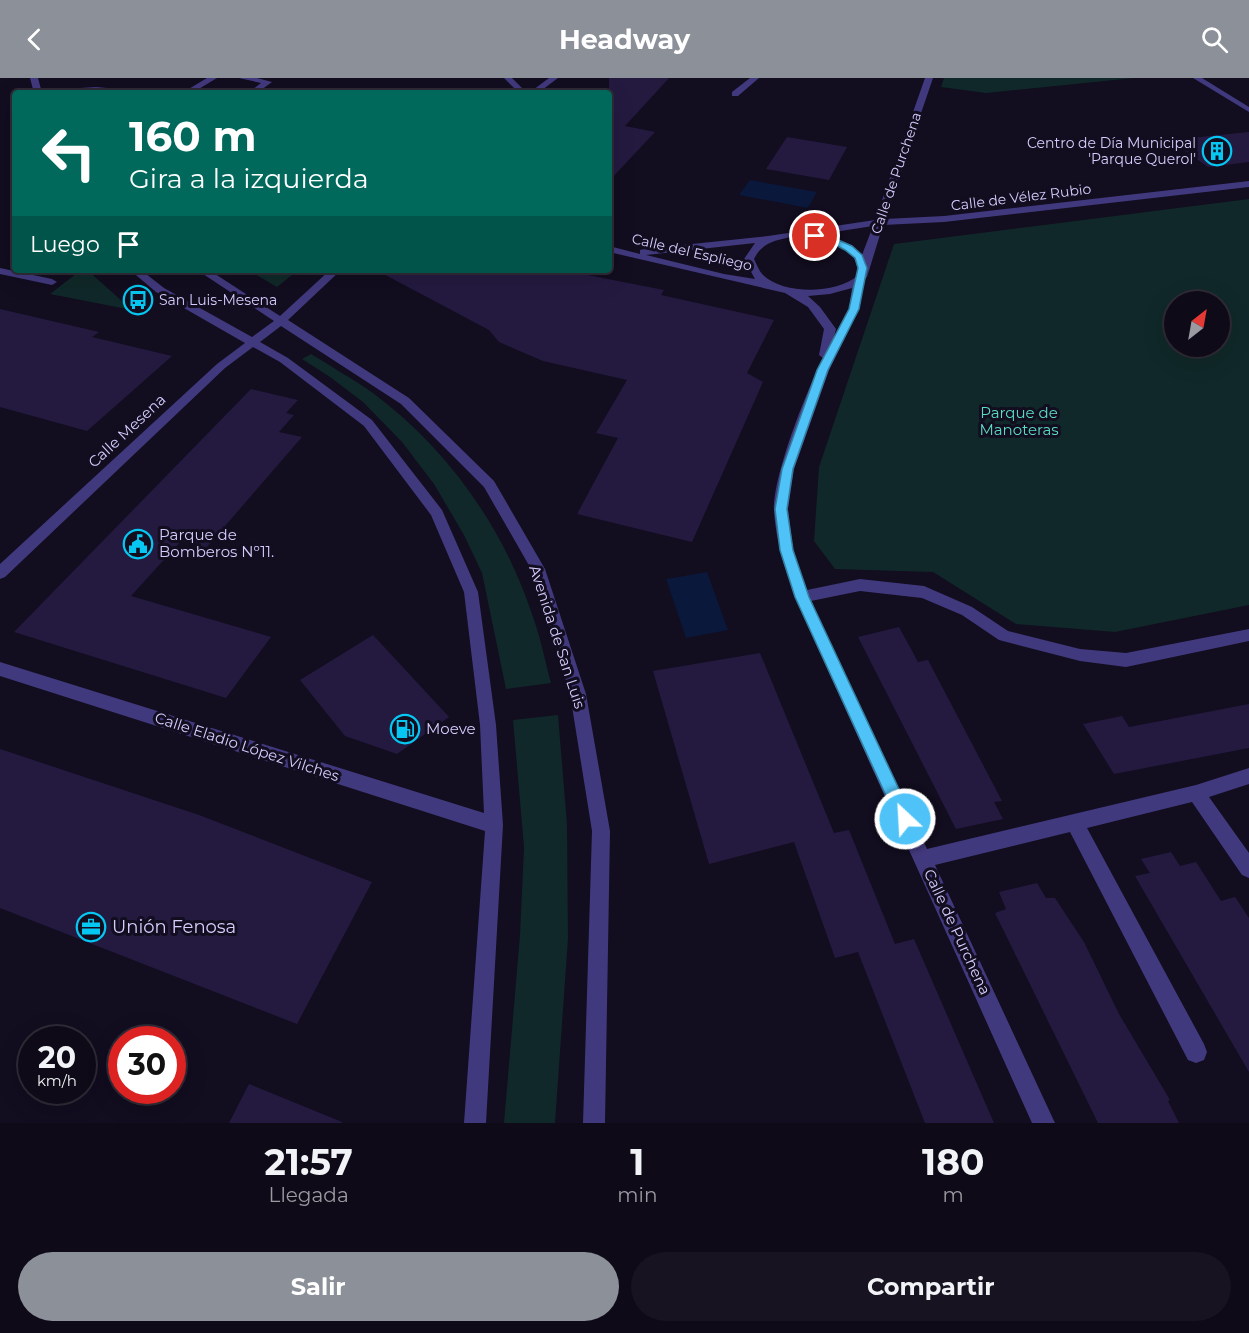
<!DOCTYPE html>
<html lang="es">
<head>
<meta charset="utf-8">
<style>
	body { margin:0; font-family:Montserrat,sans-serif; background:#171320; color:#f1f3f6; height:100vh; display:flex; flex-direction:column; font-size:22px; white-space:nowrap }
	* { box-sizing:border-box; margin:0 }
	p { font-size:20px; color:#9b9aa1 }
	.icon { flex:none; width:33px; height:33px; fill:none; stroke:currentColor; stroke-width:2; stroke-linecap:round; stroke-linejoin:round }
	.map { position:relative; height:1045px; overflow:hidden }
	.sheet { display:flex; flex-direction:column; background:#0e0a17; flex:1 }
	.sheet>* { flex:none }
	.top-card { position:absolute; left:12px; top:12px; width:600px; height:183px; border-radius:6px; box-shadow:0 6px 24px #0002,0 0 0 2px #2e2b36; background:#00695c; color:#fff; overflow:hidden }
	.needle { width:39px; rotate:31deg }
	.controls { position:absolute; left:1164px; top:213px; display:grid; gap:12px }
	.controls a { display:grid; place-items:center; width:66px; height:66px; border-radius:50%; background:#0e0a17; box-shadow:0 6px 24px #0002,0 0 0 2px #2e2b36; font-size:30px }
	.speed { position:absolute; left:18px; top:948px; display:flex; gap:12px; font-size:30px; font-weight:700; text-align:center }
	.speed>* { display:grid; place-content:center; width:78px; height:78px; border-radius:50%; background:#0e0a17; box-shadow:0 6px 24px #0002,0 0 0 2px #2e2b36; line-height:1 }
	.speed small { font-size:15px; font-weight:400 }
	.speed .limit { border:9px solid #d22; background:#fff; color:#111 }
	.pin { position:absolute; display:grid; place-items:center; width:51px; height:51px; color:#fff; margin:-26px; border:3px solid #fff; border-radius:50%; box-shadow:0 2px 6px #0007 }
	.me { position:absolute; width:66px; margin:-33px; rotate:335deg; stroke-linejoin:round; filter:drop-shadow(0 0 4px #0008) }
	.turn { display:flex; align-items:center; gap:21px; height:126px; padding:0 18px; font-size:27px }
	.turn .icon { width:78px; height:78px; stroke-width:2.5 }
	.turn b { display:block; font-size:42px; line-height:51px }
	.then { display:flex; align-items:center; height:57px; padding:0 18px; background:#0003; gap:12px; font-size:22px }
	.eta { display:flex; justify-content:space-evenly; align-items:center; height:102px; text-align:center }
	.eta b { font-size:36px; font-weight:700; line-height:42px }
	.primary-button { display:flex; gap:12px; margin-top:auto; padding:12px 18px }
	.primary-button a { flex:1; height:69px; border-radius:36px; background:#8c9099; color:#fff; font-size:24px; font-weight:700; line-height:69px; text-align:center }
	.primary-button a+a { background:#171320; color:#f1f3f6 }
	header { display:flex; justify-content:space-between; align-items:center; height:78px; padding:0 18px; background:#8c9099; color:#fff; font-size:27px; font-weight:700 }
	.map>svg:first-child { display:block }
	.green { fill:#102829; fill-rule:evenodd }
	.water { fill:#0a183b }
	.building { fill:#241a40 }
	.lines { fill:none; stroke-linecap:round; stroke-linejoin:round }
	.minor { fill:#41397d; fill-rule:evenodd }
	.route { fill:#4fc3f7; stroke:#337fa1; stroke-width:1.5 }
	.labels { text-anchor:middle; stroke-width:6; stroke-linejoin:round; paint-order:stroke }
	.far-poi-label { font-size:14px; fill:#d6cdfe; stroke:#120d1f; text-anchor:end }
	.far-street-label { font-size:14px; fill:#d6cdfe; stroke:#120d1f }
	.park-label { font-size:15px; fill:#5bdcc5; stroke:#120d1f }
	.street-label { font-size:15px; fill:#d6cdfe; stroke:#120d1f }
	.poi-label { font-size:15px; fill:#d6cdfe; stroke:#120d1f; text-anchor:start }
	.near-poi-label { font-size:18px; fill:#d6cdfe; stroke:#120d1f; text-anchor:start }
</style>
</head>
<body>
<header><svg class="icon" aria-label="back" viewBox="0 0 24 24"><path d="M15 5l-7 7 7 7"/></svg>Headway<svg class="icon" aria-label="search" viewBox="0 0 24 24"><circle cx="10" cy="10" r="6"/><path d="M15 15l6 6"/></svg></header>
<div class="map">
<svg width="1249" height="1045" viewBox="0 0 1249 1045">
	<rect width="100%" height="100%" fill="#120d1f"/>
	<!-- green -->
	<g class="green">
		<polygon points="944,0 1134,0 986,15 941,9"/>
		<path d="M1249 121V527L1115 554 1016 546 933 494 835 491 814 463 819 389 894 166ZM1174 224H1220V268H1174Z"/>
		<polygon points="81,192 87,192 132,232 50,216"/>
		<polygon points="248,192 298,192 277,209"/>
		<path d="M311 276C332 289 353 301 373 315 448 371 504 450 533 539 541 561 545 583 551 605L506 611 482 495 464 457 434 406 402 364 363 324 330 299 302 281Z"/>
		<polygon points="558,637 567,746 568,861 555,1045 504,1045 520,857 524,769 513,642"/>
	</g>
	<!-- water -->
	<g class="water">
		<polygon points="750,102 817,114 808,130 739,117"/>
		<polygon points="707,494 728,552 686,560 666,501"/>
	</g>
	<!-- building -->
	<g class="building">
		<polygon points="609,0 669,0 625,48 655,54 609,103"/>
		<polygon points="1249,54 1249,84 1208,89 1170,62"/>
		<polygon points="787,59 847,69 829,102 766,91"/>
		<polygon points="376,192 562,192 664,212 661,217 774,242 747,295 763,304 692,464 577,436 618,360 596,355 627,302 543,283 499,264 489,252"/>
		<polygon points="0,231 99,254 92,259 172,278 87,353 0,329"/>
		<polygon points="251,311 298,322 286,335 294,337 279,354 302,359 206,470 181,463 131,518 271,559 226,620 14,554"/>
		<polygon points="899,549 918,584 928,582 1002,723 994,724 1003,741 956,751 858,559"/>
		<polygon points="373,557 449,639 397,676 345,658 300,602"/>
		<polygon points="760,575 834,755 849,752 895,866 914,861 994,1045 925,1045 858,874 835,880 794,764 709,786 653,593"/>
		<polygon points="1249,626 1249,670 1114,696 1083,646 1122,638 1129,649"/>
		<polygon points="0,671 199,737 372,804 297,946 0,830"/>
		<polygon points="1171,774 1180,788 1196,784 1221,823 1235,819 1249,840 1249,994 1135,798 1150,795 1141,781"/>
		<polygon points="1037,805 1046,820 1055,820 1084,864 1119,936 1170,1022 1168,1023 1179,1045 1098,1045 995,835 1006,831 999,814"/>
		<polygon points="249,1006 342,1044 342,1045 229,1045"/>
	</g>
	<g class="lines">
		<!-- minor -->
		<g class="minor">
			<polygon points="30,0 38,0 42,15 34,15"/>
			<polygon points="207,0 217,0 192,15 182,15"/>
			<polygon points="239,0 257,0 272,4 257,15 248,15 261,5"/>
			<polygon points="504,0 512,0 527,15 519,15"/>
			<polygon points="549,0 558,0 538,15 529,15"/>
			<polygon points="750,0 759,0 738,18 732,18 732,14"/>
			<path d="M925 0H933L885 141 944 138 1249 103V109L944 144 883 147 867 199 863 203 859 231 829 292 794 391 788 431 793 472 807 512 860 501 924 508 972 529 1008 553 1080 571 1126 575 1249 551V563L1126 589 1080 583 999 562 962 537 922 520 860 513 811 523 927 771 1196 707 1249 690V706L1209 719 1249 775V800L1242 797 1192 724 1087 750 1204 966 1207 974 1204 982 1196 985 1188 982 1070 754 935 787 1055 1045H1032L795 519C785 491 776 464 774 434 772 399 807 312 823 280L819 277 824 251 808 229 785 215 609 174V168L640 176V172L644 171 768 158 875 142ZM873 148 862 177C851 165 837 160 821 156ZM792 159C815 161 863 165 857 198 836 216 784 217 763 197 759 193 757 187 754 181 762 165 775 162 792 159ZM755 165 744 181 755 201 724 196 646 177ZM852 210 849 231 834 259 836 251 820 229 808 218 830 216Z"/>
			<polygon points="1193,0 1202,0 1249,29 1249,34"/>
			<polygon points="96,9 140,13 144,15 64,15 61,13 65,11"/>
			<polygon points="0,190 52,201 57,204 52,207 0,196"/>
			<polygon points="130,192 141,192 164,210 252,259 274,243 197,192 209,192 280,238 330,192 341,192 288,242 409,320 494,403 545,491 586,616 610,753 605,1045 583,1045 592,753 570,616 531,491 484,409 401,326 281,248 260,264 288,280 372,342 442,432 478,514 496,647 503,747 486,1045 464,1045 485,753 0,598 0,584 484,735 480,647 464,514 431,437 364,348 280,284 253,269 225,290 5,499 0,501 0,486 217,286 245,265 156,214"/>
		</g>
	</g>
	<!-- route -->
	<polygon class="route" points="815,155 836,161 852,168 862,177 867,190 859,231 828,292 793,391 787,431 793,472 809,519 913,741 911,746 905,749 899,746 795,519 780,472 775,431 782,391 817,292 849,231 858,190 855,180 845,172 830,164 812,160 810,158"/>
	<!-- icons -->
	<defs>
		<g id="building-ring" transform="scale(1.5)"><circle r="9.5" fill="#120d1f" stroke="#06c7f1" stroke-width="1.5"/><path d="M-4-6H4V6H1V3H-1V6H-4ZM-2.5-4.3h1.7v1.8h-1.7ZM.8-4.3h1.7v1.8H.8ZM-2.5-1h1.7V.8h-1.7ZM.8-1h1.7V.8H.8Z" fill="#06c7f1"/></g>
		<g id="bus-ring" transform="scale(1.5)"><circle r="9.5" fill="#120d1f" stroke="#06c7f1" stroke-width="1.5"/><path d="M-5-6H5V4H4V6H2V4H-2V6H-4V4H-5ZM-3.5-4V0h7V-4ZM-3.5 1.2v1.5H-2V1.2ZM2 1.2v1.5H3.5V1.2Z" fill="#06c7f1"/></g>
		<g id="civic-ring" transform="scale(1.5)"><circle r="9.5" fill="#120d1f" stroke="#06c7f1" stroke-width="1.5"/><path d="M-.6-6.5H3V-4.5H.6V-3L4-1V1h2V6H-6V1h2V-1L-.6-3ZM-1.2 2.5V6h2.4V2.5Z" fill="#06c7f1"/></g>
		<g id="fuel-ring" transform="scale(1.5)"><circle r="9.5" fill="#120d1f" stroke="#06c7f1" stroke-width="1.5"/><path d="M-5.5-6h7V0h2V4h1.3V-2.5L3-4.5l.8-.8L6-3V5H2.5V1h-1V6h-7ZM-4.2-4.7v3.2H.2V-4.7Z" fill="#06c7f1"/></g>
		<g id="office-ring" transform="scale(1.5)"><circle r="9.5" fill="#120d1f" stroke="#06c7f1" stroke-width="1.5"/><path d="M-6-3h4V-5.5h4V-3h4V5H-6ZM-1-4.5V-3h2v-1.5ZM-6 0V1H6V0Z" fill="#06c7f1"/></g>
	</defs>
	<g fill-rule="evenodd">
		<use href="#building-ring" x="1217" y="73"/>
		<use href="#bus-ring" x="138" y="222"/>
		<use href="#civic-ring" x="138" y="466"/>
		<use href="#fuel-ring" x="405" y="651"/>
		<use href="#office-ring" x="91" y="849"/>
	</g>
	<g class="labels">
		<!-- far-poi labels -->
		<g class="far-poi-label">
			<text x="1196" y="70">Centro de Día Municipal<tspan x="1196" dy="16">'Parque Querol'</tspan></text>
			<text x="159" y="227" text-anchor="start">San Luis-Mesena</text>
		</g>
		<!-- far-street labels -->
		<g class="far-street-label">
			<text transform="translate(896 95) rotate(-71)" y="5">Calle de Purchena</text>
			<text transform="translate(1021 119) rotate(-7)" y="5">Calle de Vélez Rubio</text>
			<text transform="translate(692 174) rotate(13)" y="5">Calle del Espliego</text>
		</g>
		<!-- park labels -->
		<g class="park-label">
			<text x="1019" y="340">Parque de<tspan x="1019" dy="17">Manoteras</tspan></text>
		</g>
		<!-- street labels -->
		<g class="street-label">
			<text transform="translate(127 353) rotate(-43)" y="5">Calle Mesena</text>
			<text transform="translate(557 559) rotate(72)" y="5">Avenida de San Luis</text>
			<text transform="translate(247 669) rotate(18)" y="5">Calle Eladio López Vilches</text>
			<text transform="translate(957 854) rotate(65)" y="5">Calle de Purchena</text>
		</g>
		<!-- poi labels -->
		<g class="poi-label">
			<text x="159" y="462">Parque de<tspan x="159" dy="17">Bomberos Nº11.</tspan></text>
			<text x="426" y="656">Moeve</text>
		</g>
		<!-- near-poi labels -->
		<g class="near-poi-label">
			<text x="112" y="855">Unión Fenosa</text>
		</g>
	</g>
</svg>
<div class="controls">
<a><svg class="needle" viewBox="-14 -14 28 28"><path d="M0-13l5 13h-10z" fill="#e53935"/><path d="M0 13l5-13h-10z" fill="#9b9aa1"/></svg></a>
</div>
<div class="speed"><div>20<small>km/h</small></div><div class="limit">30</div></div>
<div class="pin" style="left:815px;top:158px;background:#d93025"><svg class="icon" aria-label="arrive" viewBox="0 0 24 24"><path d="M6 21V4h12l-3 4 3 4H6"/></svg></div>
<svg class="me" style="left:905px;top:741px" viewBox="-20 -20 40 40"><circle r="17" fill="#4fc3f7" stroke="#fff" stroke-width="3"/><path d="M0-11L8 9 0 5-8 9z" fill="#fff"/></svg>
<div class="top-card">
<div class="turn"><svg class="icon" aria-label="left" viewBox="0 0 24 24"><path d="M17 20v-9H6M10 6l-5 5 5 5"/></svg><div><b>160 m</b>Gira a la izquierda</div></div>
<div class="then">Luego<svg class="icon" aria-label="arrive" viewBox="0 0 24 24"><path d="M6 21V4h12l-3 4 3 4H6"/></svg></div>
</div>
</div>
<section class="sheet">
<div class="eta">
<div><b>21:57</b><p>Llegada</p></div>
<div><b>1</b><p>min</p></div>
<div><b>180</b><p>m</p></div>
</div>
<div class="primary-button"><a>Salir</a><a>Compartir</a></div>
</section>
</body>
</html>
